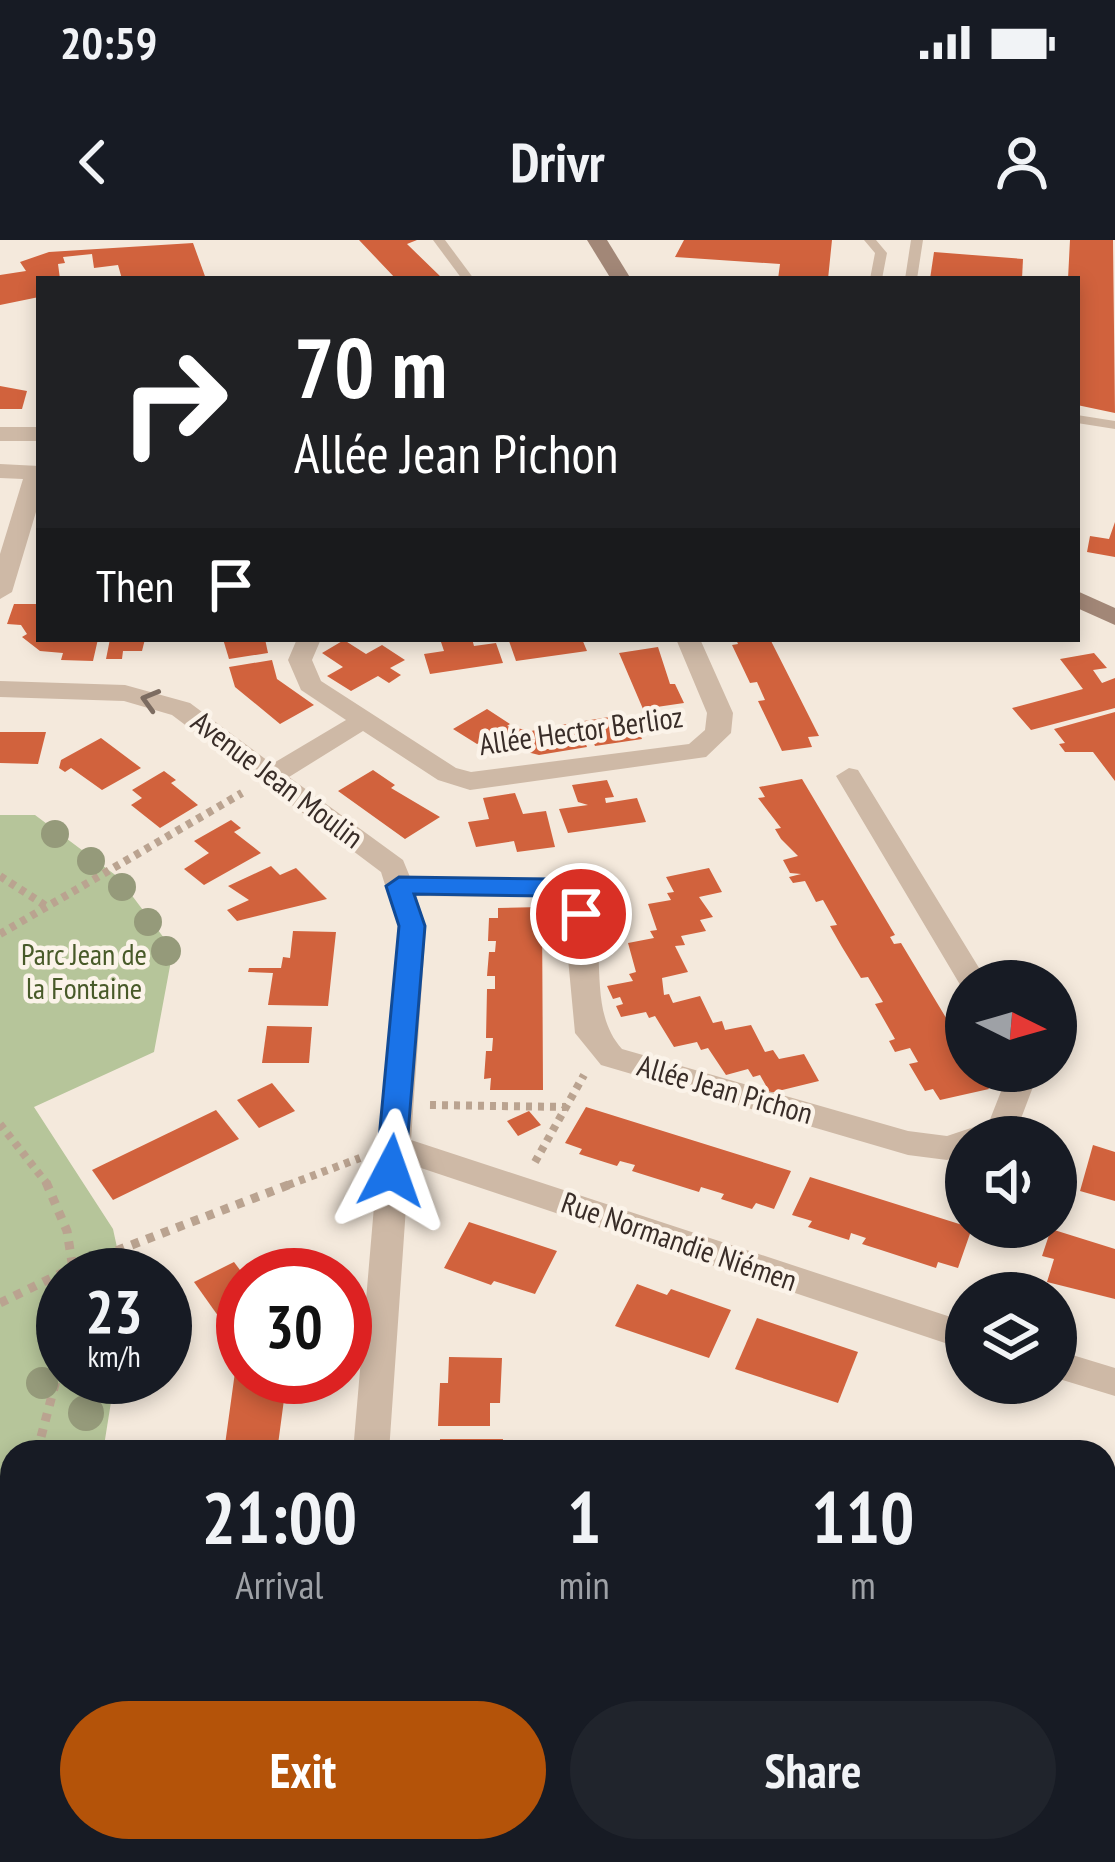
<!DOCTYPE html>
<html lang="en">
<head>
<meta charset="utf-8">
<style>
	body { margin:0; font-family:"PT Sans Narrow",sans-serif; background:#20242c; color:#f1f3f6; height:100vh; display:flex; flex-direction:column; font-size:45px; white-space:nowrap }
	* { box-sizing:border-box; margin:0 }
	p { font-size:39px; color:#9ea1a6 }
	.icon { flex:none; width:66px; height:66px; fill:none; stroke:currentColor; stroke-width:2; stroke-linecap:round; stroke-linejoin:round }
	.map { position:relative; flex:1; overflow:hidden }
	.sheet { position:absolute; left:0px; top:1200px; width:1116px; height:423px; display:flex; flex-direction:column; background:#171b24; border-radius:36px 36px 0 0; box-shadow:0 6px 18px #0003 }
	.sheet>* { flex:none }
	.hud { position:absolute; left:36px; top:36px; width:1044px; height:366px; border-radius:0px; box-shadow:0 6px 18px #0003; background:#202124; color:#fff; overflow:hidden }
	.needle { width:78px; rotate:95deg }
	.controls { position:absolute; left:945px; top:720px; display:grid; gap:24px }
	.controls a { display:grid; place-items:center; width:132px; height:132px; border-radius:50%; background:#171b24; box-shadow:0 6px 18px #0003; font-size:60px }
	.speed { position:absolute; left:36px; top:1008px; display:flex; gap:24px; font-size:60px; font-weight:700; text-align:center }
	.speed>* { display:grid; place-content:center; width:156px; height:156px; border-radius:50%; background:#171b24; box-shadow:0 6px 18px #0003; line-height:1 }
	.speed small { font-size:30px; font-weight:400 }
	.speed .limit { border:18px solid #d22; background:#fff; color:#111 }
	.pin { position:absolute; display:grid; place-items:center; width:102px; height:102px; color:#fff; margin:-51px; border:6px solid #fff; border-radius:50%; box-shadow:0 3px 12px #0007 }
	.me { position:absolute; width:132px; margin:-66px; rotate:4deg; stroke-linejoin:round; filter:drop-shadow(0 0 9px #0008) }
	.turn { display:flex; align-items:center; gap:42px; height:252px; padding:0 60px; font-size:54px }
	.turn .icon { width:156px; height:156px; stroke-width:2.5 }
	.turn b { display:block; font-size:84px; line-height:102px }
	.then { display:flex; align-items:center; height:114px; padding:0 60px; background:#0003; gap:24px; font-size:45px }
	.eta { display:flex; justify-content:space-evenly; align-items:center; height:204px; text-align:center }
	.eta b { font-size:72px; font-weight:700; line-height:84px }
	.cta { display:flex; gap:24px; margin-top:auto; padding:24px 60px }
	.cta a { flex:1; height:138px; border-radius:72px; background:#b45309; color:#fff; font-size:48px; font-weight:700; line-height:138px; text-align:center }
	.cta a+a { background:#20242c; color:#f1f3f6 }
	.status { display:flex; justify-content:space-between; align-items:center; height:84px; padding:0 60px; background:#171b24; direction:ltr }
	.status svg { height:33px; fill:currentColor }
	header { display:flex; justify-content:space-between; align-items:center; height:156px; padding:0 60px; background:#171b24; font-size:54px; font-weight:700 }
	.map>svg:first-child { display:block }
	.green { fill:#b6c59a }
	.building { fill:#d1623d }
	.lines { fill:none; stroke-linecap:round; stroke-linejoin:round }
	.path-far1 { stroke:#baa390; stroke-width:8; stroke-dasharray:6 6; stroke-linecap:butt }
	.path { stroke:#baa390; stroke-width:9; stroke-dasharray:8 8; stroke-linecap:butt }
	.lane { fill:#ceb9a6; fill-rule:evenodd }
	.street { fill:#ceb9a6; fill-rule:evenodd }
	.secondary { fill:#a28777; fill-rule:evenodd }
	.tree { fill:#959a7a }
	.oneway { stroke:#7c6c61 }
	.route { fill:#1a73e8; stroke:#114b97; stroke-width:3 }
	.labels { text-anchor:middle; stroke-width:9; stroke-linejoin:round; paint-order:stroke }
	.street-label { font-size:30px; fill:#392d28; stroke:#fbf3e9 }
	.park-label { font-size:30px; fill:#485a29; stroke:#fbf3e9 }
</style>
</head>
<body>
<div class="status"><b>20:59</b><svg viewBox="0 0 49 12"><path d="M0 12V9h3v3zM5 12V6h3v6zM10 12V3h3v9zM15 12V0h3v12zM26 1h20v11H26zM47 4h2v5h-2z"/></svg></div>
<header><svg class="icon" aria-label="back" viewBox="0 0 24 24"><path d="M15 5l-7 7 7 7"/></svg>Drivr<svg class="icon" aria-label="person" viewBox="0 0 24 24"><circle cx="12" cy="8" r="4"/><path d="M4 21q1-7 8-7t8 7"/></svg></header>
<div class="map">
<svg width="1115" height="1622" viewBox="0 0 1115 1622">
	<rect width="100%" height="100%" fill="#f4e9dc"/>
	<!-- green -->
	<polygon class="green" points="0,575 35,575 118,637 173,710 154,812 34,867 113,989 123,1035 63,1035 63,1137 115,1137 103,1212 12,1212 12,1611 39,1611 37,1622 0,1622"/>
	<!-- building -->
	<g class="building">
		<polygon points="359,0 417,0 407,4 443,39 396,39"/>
		<polygon points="684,0 832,0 828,39 778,39 780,24 675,17"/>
		<polygon points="1070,0 1113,0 1115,173 1077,165 1077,39 1068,39"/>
		<polygon points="193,3 206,39 122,39 118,25 94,28 92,14 63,17 65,23 58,24 60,39 39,39 39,57 0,65 0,35 26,31 20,22 49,12"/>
		<polygon points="934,12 1023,19 1022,39 930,39"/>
		<polygon points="0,146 27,151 22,169 0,169"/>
		<polygon points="1115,282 1115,317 1087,312 1090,296 1109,299"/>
		<polygon points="14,364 39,364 39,399 98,399 93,421 61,420 63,413 40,411 22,397 27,394 21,385 7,384"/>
		<polygon points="110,399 145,399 142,411 123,411 122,419 106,419"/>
		<polygon points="223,399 265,399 268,413 229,419"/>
		<polygon points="440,399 472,399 474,406 496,403 503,423 430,434 424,414 444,411"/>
		<polygon points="526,399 582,399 587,411 516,421 509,401"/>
		<polygon points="736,399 770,399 819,496 808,497 812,507 782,511 758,461 765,460 757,442 750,443 732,405 738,404"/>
		<polygon points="344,400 366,414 382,405 405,420 390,428 401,435 389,443 378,436 351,451 327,436 343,427 322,413"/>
		<polygon points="658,407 670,444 675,444 684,463 643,469 619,413"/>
		<polygon points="1094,413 1107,428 1093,430 1102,443 1115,438 1115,468 1031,490 1012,468 1083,449 1060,419"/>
		<polygon points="272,420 277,439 314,465 280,484 235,447 229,427"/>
		<polygon points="487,469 510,484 507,486 531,491 577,482 587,507 539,515 483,501 477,504 453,489"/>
		<polygon points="1115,472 1115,541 1093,512 1065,512 1059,504 1065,503 1054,489"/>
		<polygon points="616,476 619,481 634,479 642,499 595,506 584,481"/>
		<polygon points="0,492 46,492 38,524 0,523"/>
		<polygon points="101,498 141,528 102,550 71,528 65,532 59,528 61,520"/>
		<polygon points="373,530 395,545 391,548 440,577 405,599 338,551"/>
		<polygon points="164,531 176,540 171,543 198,565 160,588 131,565 142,558 132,550"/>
		<polygon points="802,539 895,695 890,697 894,704 901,703 966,811 966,831 979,831 989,849 940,860 933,849 925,851 909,824 918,822 910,808 895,812 889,801 895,799 875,764 883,762 868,737 861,738 842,707 830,686 837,685 823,660 816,662 805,641 793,643 789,637 801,634 790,633 783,620 798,616 781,599 775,589 781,588 758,558 765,557 759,547"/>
		<polygon points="607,540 614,557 605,558 606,563 637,558 646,582 568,593 559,569 588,565 578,562 572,545"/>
		<polygon points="515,553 523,574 546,571 555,607 517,612 514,601 476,607 468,582 489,579 483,558"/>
		<polygon points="231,580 241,588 234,592 261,613 204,645 184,629 209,613 194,601"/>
		<polygon points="271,626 280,635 296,628 327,659 237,681 227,670 249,660 228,646"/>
		<polygon points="709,628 722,652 699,657 713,677 700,680 706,691 681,696 685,705 675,706 688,732 662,738 664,755 669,754 673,763 700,756 713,783 722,781 725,790 751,785 765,812 773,810 779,819 804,814 819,841 770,853 760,835 753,837 748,829 726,835 708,808 701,810 697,802 674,807 655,776 649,778 646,772 621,777 616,766 623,764 620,757 613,759 607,746 633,741 629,734 636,732 628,703 654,698 650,691 657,690 648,664 671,660 667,653 674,652 666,637"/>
		<polygon points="542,667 543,850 490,850 491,838 484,839 486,811 492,811 493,798 486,798 487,749 495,749 495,736 487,736 489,712 495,712 496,701 488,701 489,678 498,678 498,668"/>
		<polygon points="293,691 336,692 328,766 268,765 273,733 248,732 249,728 281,728 283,717 290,718"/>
		<polygon points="267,786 312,787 309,823 262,823"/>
		<polygon points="272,843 295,871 259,888 237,860"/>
		<polygon points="586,867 743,916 791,931 774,969 756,963 752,969 721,959 724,954 701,947 699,952 632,931 635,925 620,921 617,926 579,914 582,909 565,903"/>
		<polygon points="216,870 239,899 113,960 92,930"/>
		<polygon points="529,871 541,885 518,896 507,881"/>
		<polygon points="1093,905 1115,912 1115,961 1080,951"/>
		<polygon points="810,937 972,988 958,1028 938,1022 936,1028 881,1010 862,1004 866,998 851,993 849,1000 808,987 812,981 792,975"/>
		<polygon points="469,982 557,1011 535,1054 494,1041 491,1045 444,1028"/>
		<polygon points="1051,989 1115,1009 1115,1059 1047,1042 1054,1019 1042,1016"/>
		<polygon points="234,1022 243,1034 243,1111 194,1042"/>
		<polygon points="637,1044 667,1055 671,1049 731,1070 709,1118 615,1086"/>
		<polygon points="757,1078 858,1112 838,1163 735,1129"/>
		<polygon points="449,1117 502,1118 500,1163 490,1163 490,1186 438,1186 440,1143 448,1143"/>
		<polygon points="235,1132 243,1132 243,1137 287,1137 277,1212 224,1212"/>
		<polygon points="115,1137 156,1137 154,1153 113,1153"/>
		<polygon points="440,1199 503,1199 502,1212 439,1212"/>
		<polygon points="1104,1434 1115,1435 1115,1488 1104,1486"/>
		<polygon points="171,1611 232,1611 231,1622 169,1622"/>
		<rect x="423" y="1611" width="72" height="11"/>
		<polygon points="871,1611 1030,1611 1029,1622 869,1622"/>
	</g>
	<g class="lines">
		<!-- path-far1 -->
		<g class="path-far1">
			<polyline points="0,636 46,666"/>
			<polyline points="0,694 242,553"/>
			<polyline points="430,865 566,867"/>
			<polyline points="0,884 48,945"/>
			<polyline points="535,922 584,835"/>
			<polyline points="288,945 360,918"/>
		</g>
		<!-- path -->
		<g class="path">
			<polyline points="46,942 67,991 74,1035"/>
			<polyline points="0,1063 74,1027 296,942"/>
			<polyline points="37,1212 63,1114"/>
			<polyline points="5,1303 12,1282"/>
		</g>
		<!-- lane -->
		<g class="lane">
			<polygon points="433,0 445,0 474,39 462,39"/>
			<polygon points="864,0 876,0 887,13 882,39 870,39 875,13"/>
			<polygon points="911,0 923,0 917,39 905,39"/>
			<polygon points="1077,175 1115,181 1115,189 1077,183"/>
		</g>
		<!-- street -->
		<g class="street">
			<rect x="0" y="187" width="39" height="14"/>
			<polygon points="0,224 39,226 39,262 12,352 0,359 0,314 23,239 0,238"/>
			<path d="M297 399H321L312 420 321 441 456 528 471 532 689 504 705 490 707 473 676 399H700L733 473 731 493 706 517 470 550 438 540 363 491 289 537 403 620 410 637 551 639 584 652C612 701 584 767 622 809L908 891 947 896 989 882 1009 831H1039L1014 897H966V914L947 920 908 915 601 825 575 793 563 665 547 657 416 656 426 686 411 900 966 1082V1110L409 924 389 1212H353L398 686 381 632 172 475 124 461 0 457V441L125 445 190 463 272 524 346 480 301 450 288 420Z"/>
			<polygon points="849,528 858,530 987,741 966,741 966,750 962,748 836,536"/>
			<polygon points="1056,1110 1115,1128 1115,1156 1056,1138"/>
			<polygon points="12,1317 12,1351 0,1353 0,1319"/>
			<polygon points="1104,1401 1115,1402 1115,1438 1104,1437"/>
			<polygon points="322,1611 362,1611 361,1622 321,1622"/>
		</g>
		<!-- secondary -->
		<g class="secondary">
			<polygon points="587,0 607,0 631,39 611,39"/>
			<polygon points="1077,351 1115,368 1115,385 1077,368"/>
		</g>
	</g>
	<!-- trees -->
	<g class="tree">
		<circle cx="55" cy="594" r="14"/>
		<circle cx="91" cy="621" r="14"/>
		<circle cx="122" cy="647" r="14"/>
		<circle cx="148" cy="682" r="14"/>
		<circle cx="166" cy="711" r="15"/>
		<circle cx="42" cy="1143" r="16"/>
		<circle cx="86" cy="1173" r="18"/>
	</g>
	<!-- one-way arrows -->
	<defs><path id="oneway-chevron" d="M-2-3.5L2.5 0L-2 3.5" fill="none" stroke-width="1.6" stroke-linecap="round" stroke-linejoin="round" transform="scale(3)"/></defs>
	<use class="oneway" href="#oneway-chevron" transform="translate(150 460) rotate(-164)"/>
	<!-- route -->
	<polygon class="route" points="399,637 551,639 584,652 594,674 581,683 572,680 564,664 547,656 414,654 425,686 405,931 401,938 380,938 376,931 399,686 386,646"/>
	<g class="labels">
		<!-- street labels -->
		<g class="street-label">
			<text transform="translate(581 491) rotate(-8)" y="10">Allée Hector Berlioz</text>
			<text transform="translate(277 540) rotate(37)" y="10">Avenue Jean Moulin</text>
			<text transform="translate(725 850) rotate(16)" y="10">Allée Jean Pichon</text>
			<text transform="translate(679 1002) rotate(19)" y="10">Rue Normandie Niémen</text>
		</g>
		<!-- park labels -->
		<g class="park-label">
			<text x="84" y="725">Parc Jean de<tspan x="84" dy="34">la Fontaine</tspan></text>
		</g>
	</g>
</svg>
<div class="controls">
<a><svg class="needle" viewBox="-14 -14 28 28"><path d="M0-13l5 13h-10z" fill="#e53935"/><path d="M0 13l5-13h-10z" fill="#9ea1a6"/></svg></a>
<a><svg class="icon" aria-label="sound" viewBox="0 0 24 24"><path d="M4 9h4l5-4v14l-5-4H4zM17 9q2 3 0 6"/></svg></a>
<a><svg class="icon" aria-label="layers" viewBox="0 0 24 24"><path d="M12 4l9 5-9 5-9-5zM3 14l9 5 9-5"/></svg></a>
</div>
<div class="speed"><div>23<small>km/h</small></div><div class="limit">30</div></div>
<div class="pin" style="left:581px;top:674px;background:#d93025"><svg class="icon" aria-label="arrive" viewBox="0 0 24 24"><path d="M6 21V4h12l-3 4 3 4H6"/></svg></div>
<svg class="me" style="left:391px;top:931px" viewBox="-20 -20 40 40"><path d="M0-17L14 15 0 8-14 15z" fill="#1a73e8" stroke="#fff" stroke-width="4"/></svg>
<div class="hud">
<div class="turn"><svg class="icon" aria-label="right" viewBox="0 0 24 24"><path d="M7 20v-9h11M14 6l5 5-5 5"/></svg><div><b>70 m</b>Allée Jean Pichon</div></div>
<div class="then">Then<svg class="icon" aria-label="arrive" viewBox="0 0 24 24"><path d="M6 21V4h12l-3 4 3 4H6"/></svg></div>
</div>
<section class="sheet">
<div class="eta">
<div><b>21:00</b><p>Arrival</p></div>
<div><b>1</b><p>min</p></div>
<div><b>110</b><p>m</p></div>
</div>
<div class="cta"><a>Exit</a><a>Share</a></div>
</section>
</div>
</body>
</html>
